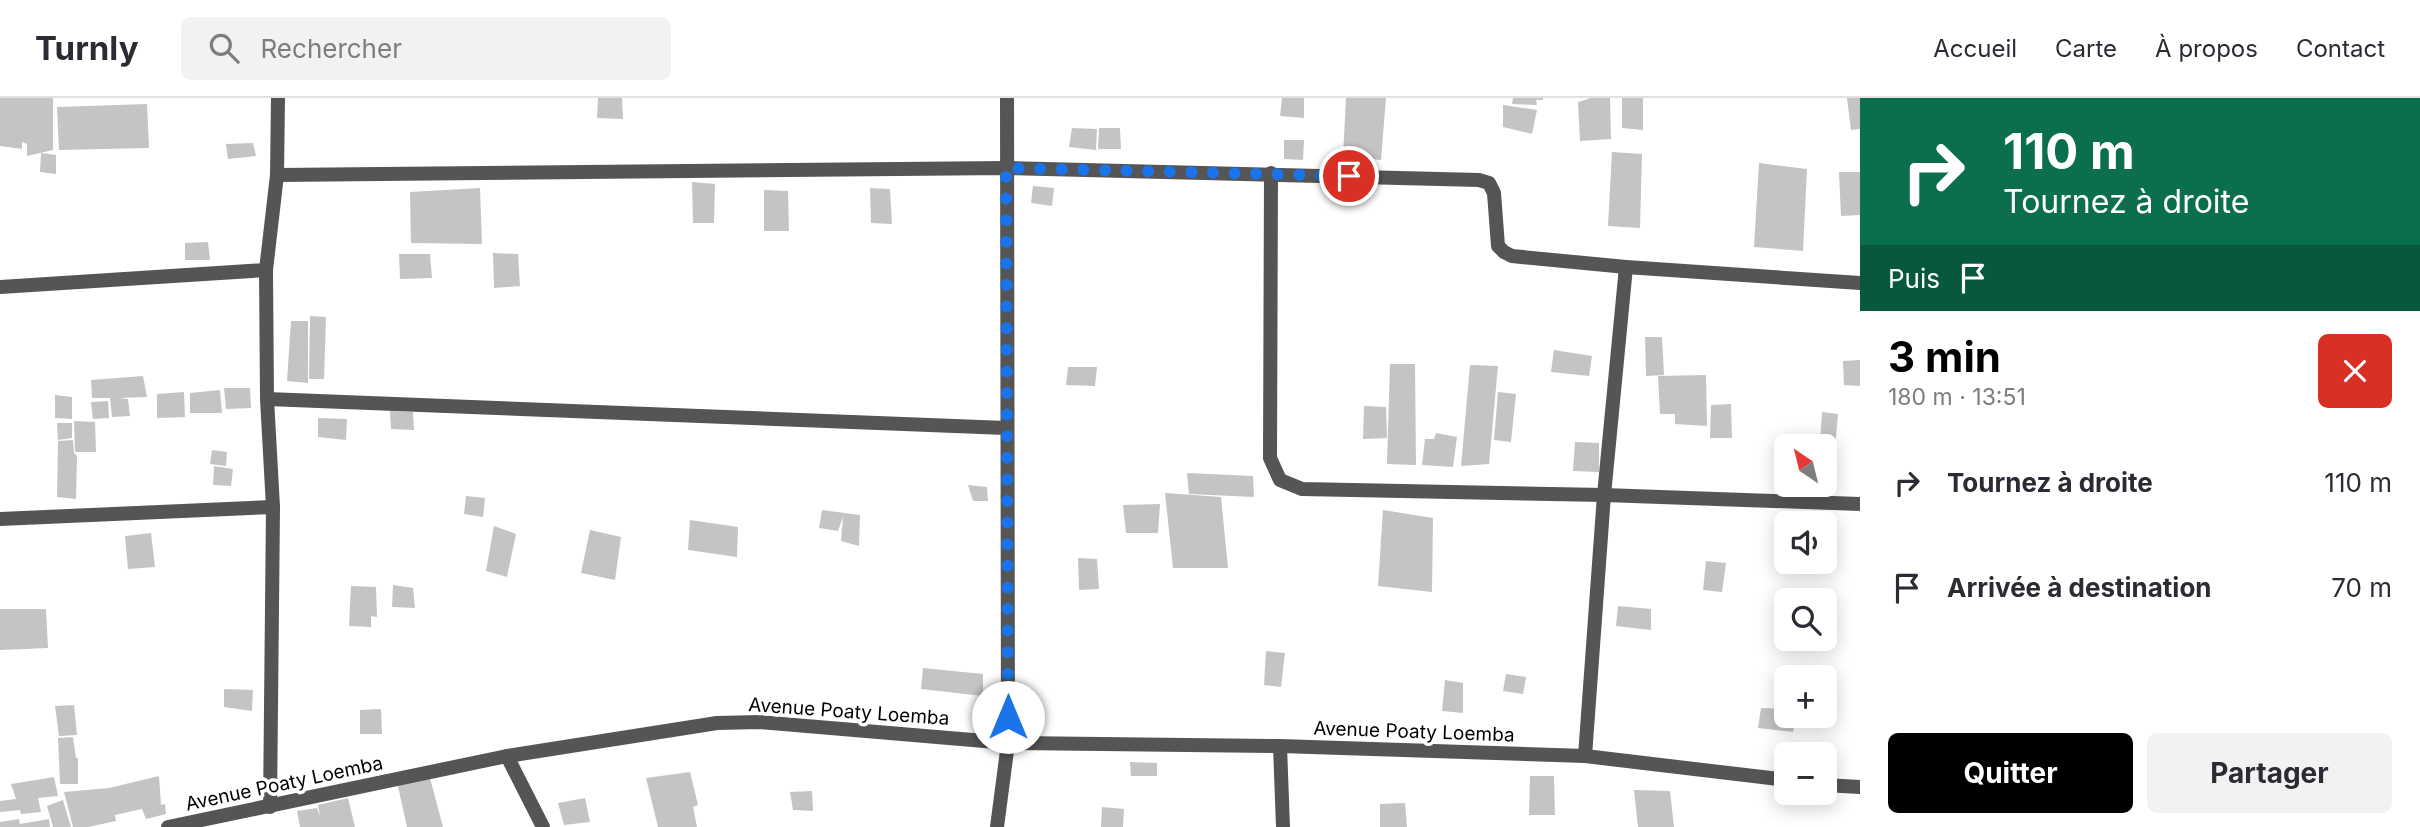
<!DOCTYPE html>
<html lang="fr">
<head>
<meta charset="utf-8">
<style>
	body { margin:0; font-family:Inter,sans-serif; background:#f2f2f3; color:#2b2b33; height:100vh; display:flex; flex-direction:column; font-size:26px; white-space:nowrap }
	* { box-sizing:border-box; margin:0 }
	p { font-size:23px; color:#7c7c81 }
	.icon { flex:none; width:38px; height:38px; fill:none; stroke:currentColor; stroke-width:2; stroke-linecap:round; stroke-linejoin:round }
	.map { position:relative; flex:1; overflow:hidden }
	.side { display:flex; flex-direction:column; background:#fff; width:560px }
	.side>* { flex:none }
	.top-card { background:#0b6e4f; color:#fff; overflow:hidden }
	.needle { width:46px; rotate:325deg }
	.tools { position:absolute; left:1774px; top:336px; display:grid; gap:14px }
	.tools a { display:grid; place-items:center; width:63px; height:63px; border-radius:10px; background:#fff; box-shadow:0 4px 18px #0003; font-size:35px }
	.pin { position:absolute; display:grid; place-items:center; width:60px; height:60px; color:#fff; margin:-30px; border:4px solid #fff; border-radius:50%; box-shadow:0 2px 7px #0007 }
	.me { position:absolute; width:77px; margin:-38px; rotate:0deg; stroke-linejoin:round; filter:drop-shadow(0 0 5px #0008) }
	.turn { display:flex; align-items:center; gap:24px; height:147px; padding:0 28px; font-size:32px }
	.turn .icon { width:91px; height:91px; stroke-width:2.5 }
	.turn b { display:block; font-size:49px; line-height:60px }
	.then { display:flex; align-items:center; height:66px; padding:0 28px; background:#0003; gap:14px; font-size:26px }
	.round { display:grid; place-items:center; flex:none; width:74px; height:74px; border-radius:10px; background:#f2f2f3 }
	.headline { display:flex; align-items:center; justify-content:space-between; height:119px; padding:0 28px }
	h1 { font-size:42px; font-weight:700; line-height:52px; color:#000 }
	.action { display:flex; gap:14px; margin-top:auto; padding:14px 28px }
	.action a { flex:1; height:80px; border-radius:10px; background:#000; color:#fff; font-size:28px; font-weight:700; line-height:80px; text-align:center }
	.action a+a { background:#f2f2f3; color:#2b2b33 }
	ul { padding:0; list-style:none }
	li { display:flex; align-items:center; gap:21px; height:105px; padding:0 28px }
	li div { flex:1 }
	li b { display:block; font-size:26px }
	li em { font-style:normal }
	header { display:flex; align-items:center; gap:42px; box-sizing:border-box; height:98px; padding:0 35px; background:#fff; border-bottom:2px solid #e1e1e2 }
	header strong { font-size:33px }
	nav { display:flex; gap:38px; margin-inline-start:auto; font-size:24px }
	.search { width:490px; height:63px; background:#f2f2f3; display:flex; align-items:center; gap:18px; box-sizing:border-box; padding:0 24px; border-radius:10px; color:#7c7c81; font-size:26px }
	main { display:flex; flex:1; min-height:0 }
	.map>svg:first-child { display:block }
	.building { fill:#c4c4c4 }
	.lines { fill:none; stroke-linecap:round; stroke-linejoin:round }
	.minor { stroke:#555; stroke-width:14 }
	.route { stroke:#1a73e8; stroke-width:12; stroke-dasharray:0 21.6 }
	.labels { text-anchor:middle; stroke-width:7; stroke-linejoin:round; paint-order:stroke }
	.street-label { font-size:19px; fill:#000; stroke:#fff }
</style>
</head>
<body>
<header>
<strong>Turnly</strong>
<div class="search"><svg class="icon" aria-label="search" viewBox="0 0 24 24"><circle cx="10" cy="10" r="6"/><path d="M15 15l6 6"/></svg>Rechercher</div>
<nav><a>Accueil</a><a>Carte</a><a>À propos</a><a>Contact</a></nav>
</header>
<main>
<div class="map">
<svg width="1860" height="729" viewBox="0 0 1860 729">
	<rect width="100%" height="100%" fill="#fff"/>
	<!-- building -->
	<g class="building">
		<polygon points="0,0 53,0 53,52 27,58 27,46 22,44 22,51 0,48"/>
		<polygon points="598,0 622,0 623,21 597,20"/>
		<polygon points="1282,0 1304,0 1304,20 1280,18"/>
		<polygon points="1346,0 1386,0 1381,62 1343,58"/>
		<polygon points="1513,0 1543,0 1543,2 1536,2 1537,7 1512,6"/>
		<polygon points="1591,0 1610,0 1611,41 1580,43 1578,4"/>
		<polygon points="1622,0 1643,0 1643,32 1622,30"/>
		<polygon points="1847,0 1860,0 1860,31 1851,32"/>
		<polygon points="147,6 149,50 59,52 57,9"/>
		<polygon points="1503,7 1537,12 1532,36 1503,29"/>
		<polygon points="1072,30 1097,31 1096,52 1069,49"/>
		<polygon points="1099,30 1120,30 1121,51 1098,51"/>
		<polygon points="1284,42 1304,42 1303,62 1284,61"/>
		<polygon points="253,45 256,58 228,61 226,46"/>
		<polygon points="1612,54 1642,56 1640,130 1608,128"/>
		<polygon points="41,55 56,57 56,76 40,74"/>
		<polygon points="1759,65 1807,71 1803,153 1754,149"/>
		<polygon points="1839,74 1860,74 1860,117 1841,118"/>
		<polygon points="692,84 715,86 714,125 693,125"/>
		<polygon points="1033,88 1054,90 1052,108 1031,105"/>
		<polygon points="480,90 482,146 411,145 410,94"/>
		<polygon points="870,90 890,91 892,126 871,125"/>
		<polygon points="764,92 788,93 789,133 764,133"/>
		<polygon points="208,144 210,162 185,162 185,145"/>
		<polygon points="493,155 518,156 520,188 494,190"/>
		<polygon points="399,156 430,156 432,180 400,181"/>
		<polygon points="310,218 326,219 324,281 309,281"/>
		<polygon points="291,223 308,223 308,285 287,283"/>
		<polygon points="1645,239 1662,239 1664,277 1646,278"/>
		<polygon points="1554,252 1592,258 1589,278 1551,274"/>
		<polygon points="1860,262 1860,288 1844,287 1843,263"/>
		<polygon points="1390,266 1415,266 1416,367 1387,366"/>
		<polygon points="1470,267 1498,268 1489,366 1461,368"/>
		<polygon points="1068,269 1097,269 1095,288 1066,287"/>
		<polygon points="1706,277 1707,328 1675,326 1675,316 1660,316 1658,278"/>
		<polygon points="143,278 147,299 119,300 128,301 130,318 112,319 110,300 92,300 91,282"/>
		<polygon points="224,290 250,290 251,310 226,311"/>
		<polygon points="220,292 222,315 190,315 190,295"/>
		<polygon points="184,294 185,319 157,320 157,296"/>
		<polygon points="1498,294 1516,296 1511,344 1494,342"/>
		<polygon points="55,297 72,299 72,321 55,320"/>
		<polygon points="108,303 109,320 93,321 91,304"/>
		<polygon points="1731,306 1732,340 1710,340 1711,307"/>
		<polygon points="1364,308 1386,309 1387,340 1363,341"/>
		<polygon points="390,313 413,314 414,332 391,331"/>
		<polygon points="1822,314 1838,316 1835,349 1820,346"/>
		<polygon points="318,320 347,321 346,342 318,339"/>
		<polygon points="74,323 95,324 96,354 75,354"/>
		<polygon points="57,325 72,325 72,340 58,342"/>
		<polygon points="1436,335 1457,339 1453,369 1422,367 1425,341 1434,341"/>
		<polygon points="73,342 74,355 77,358 76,401 57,399 58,343"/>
		<polygon points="1575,344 1599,345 1599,374 1573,373"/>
		<polygon points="212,352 227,354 226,368 210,366"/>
		<polygon points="214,368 233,371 231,388 213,387"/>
		<polygon points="1187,375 1253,378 1254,399 1189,396"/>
		<polygon points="968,387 987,389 988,403 973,403"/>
		<polygon points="1165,395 1221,399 1228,470 1173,470"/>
		<polygon points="466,398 485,400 483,419 464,416"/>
		<polygon points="1160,406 1158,435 1126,435 1123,407"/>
		<polygon points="822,412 860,417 859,448 841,443 843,419 838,433 819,430"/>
		<polygon points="1383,412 1433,420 1432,494 1378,488"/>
		<polygon points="690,422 738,429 737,459 688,452"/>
		<polygon points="494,428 516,436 507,479 486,473"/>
		<polygon points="590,432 621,439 615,482 581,475"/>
		<polygon points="151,435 155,469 128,471 125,438"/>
		<polygon points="1078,460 1097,461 1099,491 1079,492"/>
		<polygon points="1706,463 1726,465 1722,494 1703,492"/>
		<polygon points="393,487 413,490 415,510 392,509"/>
		<polygon points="351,488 376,489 377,519 371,518 371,529 349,528"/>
		<polygon points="1618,508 1651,511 1651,532 1616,528"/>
		<polygon points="0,511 46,511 48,550 0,552"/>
		<polygon points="1266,553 1285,555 1281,589 1264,587"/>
		<polygon points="923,570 983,576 983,598 921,591"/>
		<polygon points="1506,576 1526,579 1523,596 1503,593"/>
		<polygon points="1445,582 1463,585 1463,615 1442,613"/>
		<polygon points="224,591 253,592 252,613 224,609"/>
		<polygon points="74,607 77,637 59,638 55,608"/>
		<polygon points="1761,610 1787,611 1787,618 1796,618 1793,634 1758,630"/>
		<polygon points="381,611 382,636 360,636 360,612"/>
		<polygon points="73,639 76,660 78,660 78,686 60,686 58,640"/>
		<polygon points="1130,664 1157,665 1157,678 1131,678"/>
		<polygon points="690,674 698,707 693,709 697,729 658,729 646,680"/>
		<polygon points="159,678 161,707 165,706 166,716 146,721 142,711 115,717 116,723 88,729 73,729 64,694 109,690"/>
		<polygon points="1530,678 1554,678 1555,717 1529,717"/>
		<polygon points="54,679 58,698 38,700 41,714 21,716 20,712 0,714 0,703 16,701 11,686"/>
		<polygon points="430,680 443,729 407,729 397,684"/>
		<polygon points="1634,692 1670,693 1674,729 1638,729"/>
		<polygon points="812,693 813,713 793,712 790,694"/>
		<polygon points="348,700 355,729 300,729 297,713 317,710 320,718 318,707"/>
		<polygon points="585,700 590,724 564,727 558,705"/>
		<polygon points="63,702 71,729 53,729 47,708"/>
		<polygon points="1405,705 1407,729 1380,729 1380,706"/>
		<polygon points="1102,709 1124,711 1123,729 1101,729"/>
		<polygon points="19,721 20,726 49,721 50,729 0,729 0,724"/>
	</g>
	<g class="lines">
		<!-- minor -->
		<g class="minor">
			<polyline points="1271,75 1270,360 1280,382 1302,391 1604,397 1860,406"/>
			<polyline points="277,77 1006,70 1479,82 1489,85 1494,95 1498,148 1504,154 1512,158 1626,169 1860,185"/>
			<polyline points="0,189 266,172"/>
			<polyline points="267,301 1006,330"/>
			<polyline points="0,421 273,409"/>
			<polyline points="1280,648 1283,729"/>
			<polyline points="507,658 543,729"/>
			<polyline points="1585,658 1604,397 1626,169"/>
			<polyline points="1825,687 1860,689"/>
			<polyline points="270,709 273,409 267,301 266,172 277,77 278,0"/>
			<polyline points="168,729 507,658 717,625 760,624 1008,645 1280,648 1585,658 1787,682"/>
			<polyline points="997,729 1008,645 1007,0"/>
		</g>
	</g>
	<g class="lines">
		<!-- route -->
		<polyline class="route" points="1008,619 1006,70 1349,78"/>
	</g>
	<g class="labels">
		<!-- street labels -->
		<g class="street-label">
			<text transform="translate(849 613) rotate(4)" y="7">Avenue Poaty Loemba</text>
			<text transform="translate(1414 633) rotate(2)" y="7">Avenue Poaty Loemba</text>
			<text transform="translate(284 685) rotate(-12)" y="7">Avenue Poaty Loemba</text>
		</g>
	</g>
</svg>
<div class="tools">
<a><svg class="needle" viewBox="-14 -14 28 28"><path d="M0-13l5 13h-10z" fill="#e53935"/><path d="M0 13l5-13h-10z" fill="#7c7c81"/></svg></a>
<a><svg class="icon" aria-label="sound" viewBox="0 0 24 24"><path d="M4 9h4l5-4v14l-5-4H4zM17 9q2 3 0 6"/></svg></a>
<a><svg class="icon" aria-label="search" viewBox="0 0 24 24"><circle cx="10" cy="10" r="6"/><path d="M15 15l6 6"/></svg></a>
<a>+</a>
<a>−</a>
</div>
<div class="pin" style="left:1349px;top:78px;background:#d93025"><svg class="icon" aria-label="arrive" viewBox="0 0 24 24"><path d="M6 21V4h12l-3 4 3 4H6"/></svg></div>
<svg class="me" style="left:1008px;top:619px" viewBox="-20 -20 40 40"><circle r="19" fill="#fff"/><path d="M0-13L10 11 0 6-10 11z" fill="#1a73e8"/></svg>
</div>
<section class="side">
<div class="top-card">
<div class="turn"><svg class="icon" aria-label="right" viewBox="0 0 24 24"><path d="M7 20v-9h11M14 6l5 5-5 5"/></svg><div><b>110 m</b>Tournez à droite</div></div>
<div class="then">Puis<svg class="icon" aria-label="arrive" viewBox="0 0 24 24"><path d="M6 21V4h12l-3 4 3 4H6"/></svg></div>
</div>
<div class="headline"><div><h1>3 min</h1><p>180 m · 13:51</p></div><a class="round" style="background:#d93025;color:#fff"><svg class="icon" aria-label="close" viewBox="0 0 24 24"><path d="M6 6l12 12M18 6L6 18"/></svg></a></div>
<ul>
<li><svg class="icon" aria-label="right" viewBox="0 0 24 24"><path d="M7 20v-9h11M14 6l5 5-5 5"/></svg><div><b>Tournez à droite</b></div><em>110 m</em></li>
<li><svg class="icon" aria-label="arrive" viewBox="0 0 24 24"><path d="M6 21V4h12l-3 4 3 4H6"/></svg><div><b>Arrivée à destination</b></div><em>70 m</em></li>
</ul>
<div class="action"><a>Quitter</a><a>Partager</a></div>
</section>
</main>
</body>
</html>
